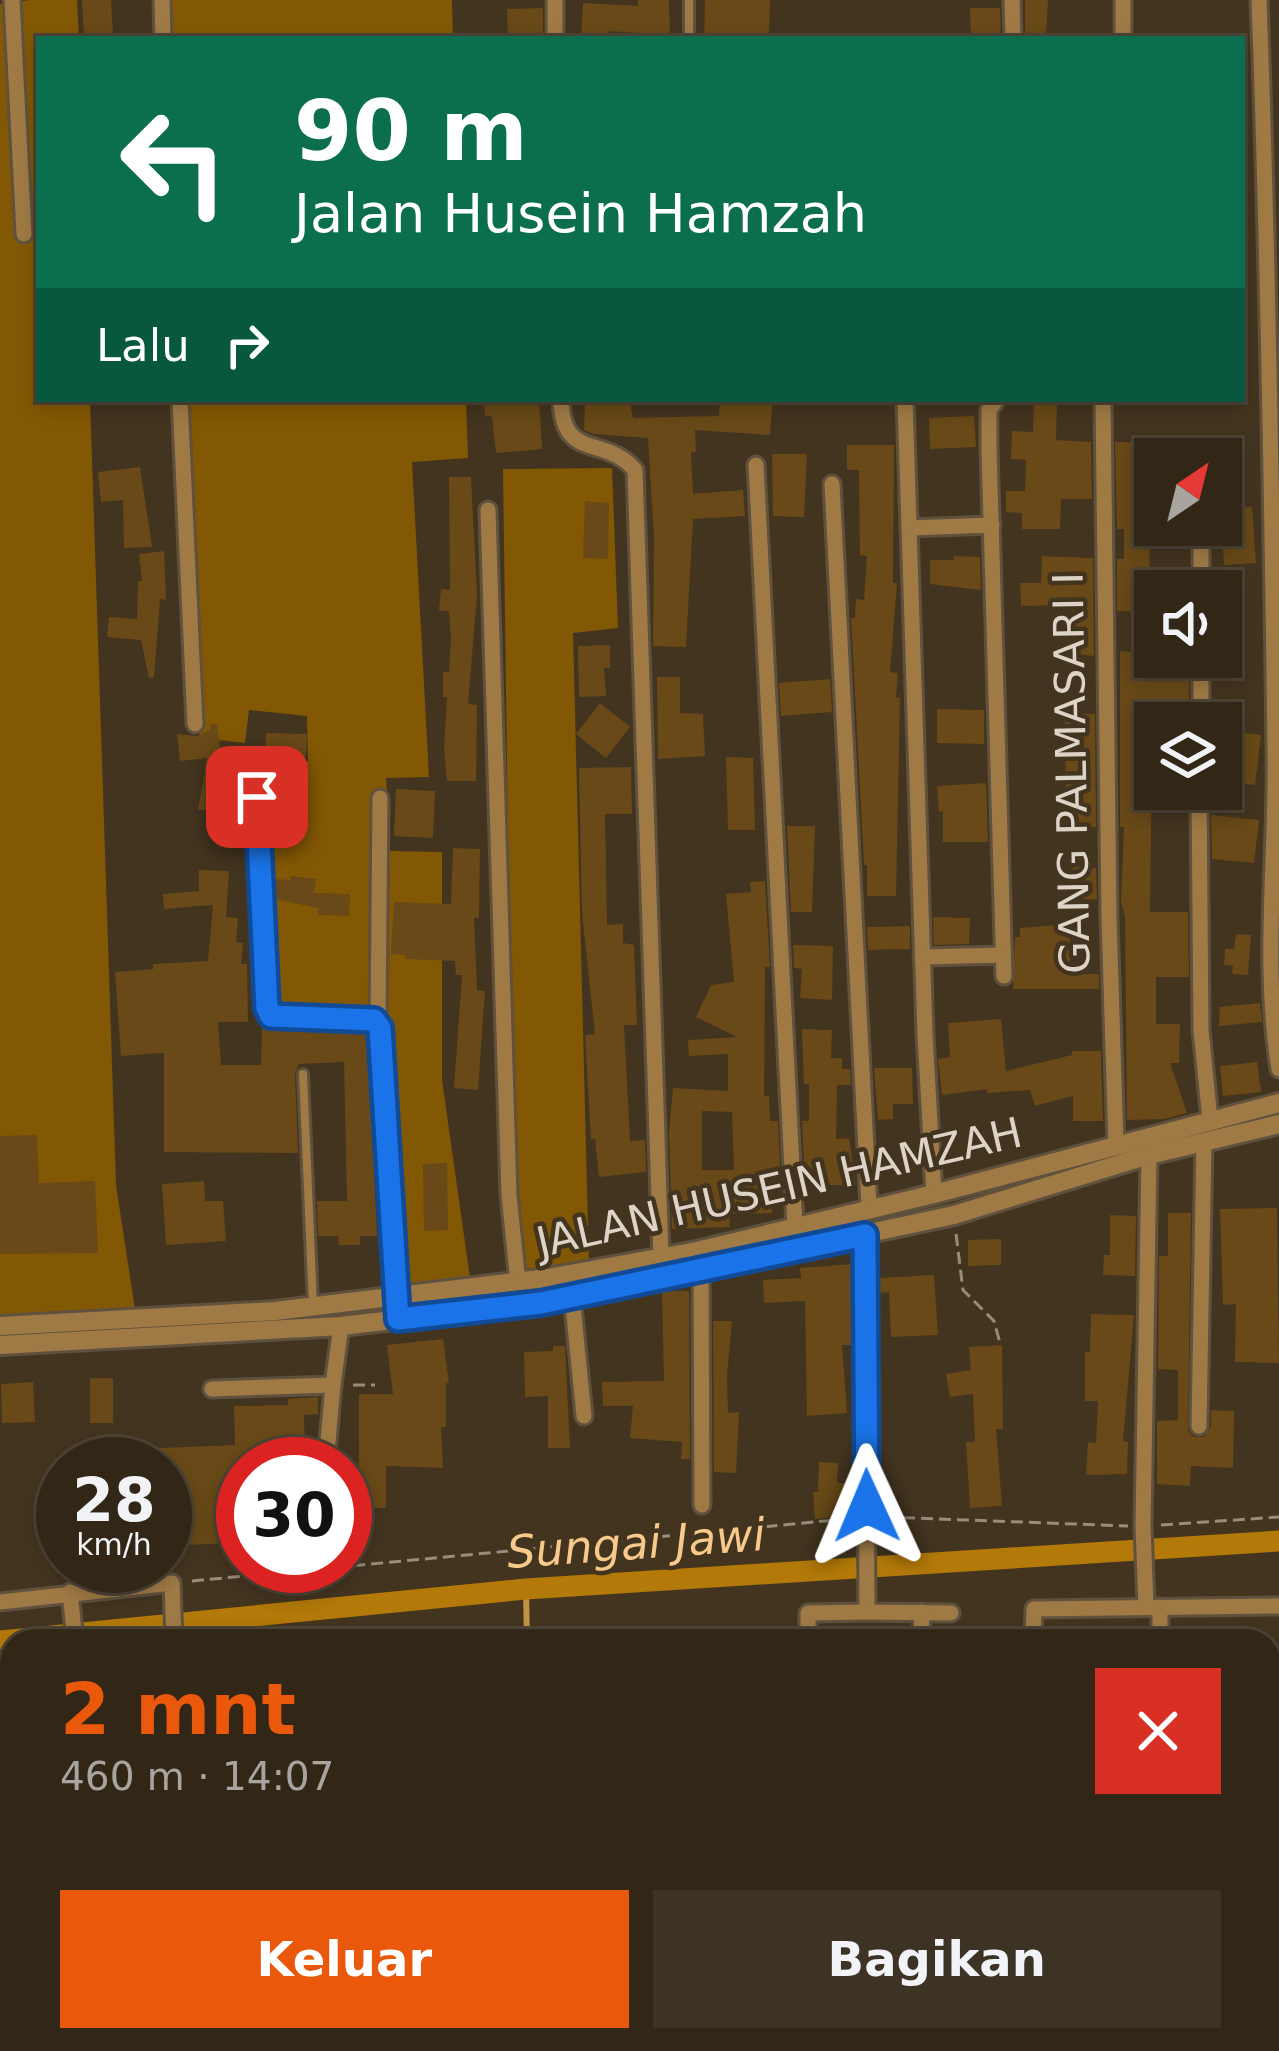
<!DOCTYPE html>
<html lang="id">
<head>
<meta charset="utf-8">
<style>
	body { margin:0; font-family:"DejaVu Sans",sans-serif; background:#3d3324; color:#f1f3f6; height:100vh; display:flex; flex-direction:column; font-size:45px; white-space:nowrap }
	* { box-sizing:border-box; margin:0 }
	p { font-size:39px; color:#a8a5a1 }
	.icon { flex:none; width:66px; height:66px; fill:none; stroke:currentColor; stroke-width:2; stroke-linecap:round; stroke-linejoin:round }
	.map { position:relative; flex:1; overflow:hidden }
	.details { position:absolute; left:0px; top:1629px; width:1281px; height:423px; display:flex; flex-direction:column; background:#322717; border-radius:36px 36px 0 0; box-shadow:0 6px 18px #0003,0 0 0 3px #4d4436 }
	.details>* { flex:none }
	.banner { position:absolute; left:36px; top:36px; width:1209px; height:366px; border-radius:0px; box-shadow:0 6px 18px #0003,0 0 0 3px #4d4436; background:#0b6e4f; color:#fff; overflow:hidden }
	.needle { width:78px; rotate:35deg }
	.controls { position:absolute; left:1134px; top:438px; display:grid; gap:24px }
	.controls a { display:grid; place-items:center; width:108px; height:108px; border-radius:0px; background:#322717; box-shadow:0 6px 18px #0003,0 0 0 3px #4d4436; font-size:60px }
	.speed { position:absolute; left:36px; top:1437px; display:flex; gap:24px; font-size:60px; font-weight:700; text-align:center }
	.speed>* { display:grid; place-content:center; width:156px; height:156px; border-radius:50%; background:#322717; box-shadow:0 6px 18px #0003,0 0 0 3px #4d4436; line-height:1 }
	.speed small { font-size:30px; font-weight:400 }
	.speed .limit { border:18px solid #d22; background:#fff; color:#111 }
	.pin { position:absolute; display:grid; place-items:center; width:102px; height:102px; color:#fff; margin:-51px; border-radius:24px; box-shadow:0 6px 18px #0006 }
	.me { position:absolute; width:132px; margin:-66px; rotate:359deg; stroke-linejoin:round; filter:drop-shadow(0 0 9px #0008) }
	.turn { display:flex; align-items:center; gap:42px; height:252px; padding:0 60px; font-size:54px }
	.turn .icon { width:156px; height:156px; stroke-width:2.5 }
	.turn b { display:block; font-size:84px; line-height:102px }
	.then { display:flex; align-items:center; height:114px; padding:0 60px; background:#0003; gap:24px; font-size:45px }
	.round { display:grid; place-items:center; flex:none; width:126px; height:126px; border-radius:0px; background:#3d3324 }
	.head { display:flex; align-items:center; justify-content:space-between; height:204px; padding:0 60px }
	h1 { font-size:72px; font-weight:700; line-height:90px; color:#ea580c }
	.button { display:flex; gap:24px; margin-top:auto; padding:24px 60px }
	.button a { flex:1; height:138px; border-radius:0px; background:#ea580c; color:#fff; font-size:48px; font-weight:700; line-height:138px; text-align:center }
	.button a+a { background:#3d3324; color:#f1f3f6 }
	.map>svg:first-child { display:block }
	.forest { fill:#835804 }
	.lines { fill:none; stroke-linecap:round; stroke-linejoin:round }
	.stream { stroke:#c09442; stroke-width:6 }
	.canal { stroke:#b37909; stroke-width:21 }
	.building { fill:#684917; fill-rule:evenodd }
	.service-casing { stroke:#5f513d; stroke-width:14 }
	.minor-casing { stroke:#5f513d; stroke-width:21 }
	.tertiary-casing { stroke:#5f513d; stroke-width:24 }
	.path { stroke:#988c7b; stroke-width:3; stroke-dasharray:12 6; stroke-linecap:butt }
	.service { stroke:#9f7a45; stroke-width:8 }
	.minor { stroke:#9f7a45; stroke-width:15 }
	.tertiary { stroke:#9f7a45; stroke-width:18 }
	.route-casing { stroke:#114b97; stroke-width:30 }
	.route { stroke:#1a73e8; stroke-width:21 }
	.labels { text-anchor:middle; stroke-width:9; stroke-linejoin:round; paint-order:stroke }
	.street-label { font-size:42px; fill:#ddd4c7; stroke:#43341f }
	.water-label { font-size:45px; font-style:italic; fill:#f7ca8b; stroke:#43341f }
</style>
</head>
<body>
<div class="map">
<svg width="1279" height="2051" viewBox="0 0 1279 2051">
	<rect width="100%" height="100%" fill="#43341f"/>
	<!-- forest -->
	<g class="forest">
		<polygon points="30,0 77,0 79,39 39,39 39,399 90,399 116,1185 136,1316 0,1314 0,4"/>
		<polygon points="171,0 452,0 453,39 172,39"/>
		<polygon points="186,399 466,399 468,458 412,462 429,777 386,778 390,851 442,852 442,1080 474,1306 399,1315 383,1017 267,1008 265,936 270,768 308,761 307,716 249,710 245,743 200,738"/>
		<polygon points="612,468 618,628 573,633 589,1267 514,1280 503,469"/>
	</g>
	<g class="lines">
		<!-- stream -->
		<g class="stream">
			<polyline points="526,1589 527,1641"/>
			<polyline points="532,2040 532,2051"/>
		</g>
		<!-- canal -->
		<polyline class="canal" points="0,1641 526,1589 1279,1541"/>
	</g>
	<!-- building -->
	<g class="building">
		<polygon points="82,0 111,0 113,35 84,37"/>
		<polygon points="638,0 669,0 670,39 639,39 639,33 608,31 608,39 581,39 583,3 638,6"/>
		<polygon points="705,0 770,0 769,39 704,39"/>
		<polygon points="1025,0 1048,0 1046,39 1025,39"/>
		<polygon points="543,8 543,39 508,39 507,9"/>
		<polygon points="970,8 1000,8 1001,38 971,39"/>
		<polygon points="484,399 539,399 542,449 496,453 492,416 485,416"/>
		<polygon points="585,399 629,399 633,418 719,416 720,402 772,405 770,435 695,430 696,452 691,452 693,494 743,490 745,516 693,519 686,647 653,646 654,537 648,438 594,434 584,430"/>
		<polygon points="1034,399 1057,399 1056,440 1091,442 1092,499 1061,499 1060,529 1022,529 1022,513 1006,512 1006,491 1025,491 1026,460 1011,459 1012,431 1033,432"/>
		<polygon points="974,416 976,447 930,449 929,418"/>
		<polygon points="1115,442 1158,443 1158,459 1152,468 1155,529 1150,529 1149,590 1152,590 1152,612 1117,611 1117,559 1124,559 1124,529 1117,529"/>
		<polygon points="847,445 894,445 893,583 897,583 890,672 898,673 896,698 900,698 896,896 867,896 867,865 864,865 851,618 855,618 856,599 864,600 867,556 860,555 859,470 847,470"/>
		<polygon points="772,454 807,454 804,517 773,516"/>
		<polygon points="140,467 152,547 124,548 123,500 101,502 98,472"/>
		<polygon points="449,477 471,477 477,595 468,704 477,705 476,781 447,781 444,748 447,697 443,697 443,672 449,672 451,637 449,611 439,610 441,589 450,590"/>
		<polygon points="585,501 609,503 608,559 583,558"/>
		<polygon points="1252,507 1256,563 1224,565 1221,509"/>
		<polygon points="164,551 166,600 160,599 154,677 149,678 141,640 107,637 109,617 137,619 138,581 142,581 139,554"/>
		<polygon points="954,556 980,557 981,590 930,584 930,560 954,560"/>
		<polygon points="1042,556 1093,558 1094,656 1067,653 1072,611 1067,610 1067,605 1021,606 1020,583 1041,583"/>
		<polygon points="610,645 610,668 604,668 606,696 579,697 578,646"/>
		<polygon points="1120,651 1189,657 1189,714 1154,713 1152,749 1150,912 1188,912 1189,977 1156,977 1156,1024 1180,1024 1179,1063 1170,1063 1187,1113 1164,1119 1127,1120 1125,917 1121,902 1124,827 1120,827"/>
		<polygon points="657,677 680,677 680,713 703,714 705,756 658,759"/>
		<polygon points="830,679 832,712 781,716 779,683"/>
		<polygon points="600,703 630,727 606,758 576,734"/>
		<polygon points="937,709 984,710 984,744 937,743"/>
		<polygon points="1065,713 1095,714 1096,827 1066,828"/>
		<polygon points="211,724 217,724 222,762 236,764 233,792 227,791 227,810 198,810 207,758 180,761 177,734 197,736 210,730"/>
		<polygon points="1230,731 1261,735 1255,785 1225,782"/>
		<polygon points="266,733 307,734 306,757 265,756"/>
		<polygon points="726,757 753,758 755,830 728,830"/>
		<polygon points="631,767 632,814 605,814 607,925 623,924 623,943 634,945 637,1025 624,1025 630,1141 645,1140 646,1172 599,1177 595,1139 591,1139 585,1035 595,1034 582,913 579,768"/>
		<polygon points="986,783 988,842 943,842 943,811 939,812 937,786"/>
		<polygon points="396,789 435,791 433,838 394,836"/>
		<polygon points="1211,815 1259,820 1254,863 1212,859"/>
		<polygon points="787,826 815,826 812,912 791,912"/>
		<polygon points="453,848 480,849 479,918 474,918 477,990 485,991 478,1090 454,1088 462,975 456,975 455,961 405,959 405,955 391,954 394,902 451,904"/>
		<polygon points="1073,866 1096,868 1097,900 1070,898"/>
		<polygon points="199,870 229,871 226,917 238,918 236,942 243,943 241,964 247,964 248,1022 218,1022 221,1065 261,1065 262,1027 368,1032 377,1236 360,1236 360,1245 339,1245 338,1236 318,1236 317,1201 347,1201 344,1062 299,1064 295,1074 298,1153 164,1152 164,1053 121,1056 115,972 153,969 153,964 208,961 213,905 164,909 163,894 199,891"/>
		<polygon points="290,876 316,879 314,893 350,894 349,916 318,915 318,908 274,899 274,879 291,880"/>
		<path d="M765 881 770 967H765L764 1096H769L770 1121H778L781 1185 771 1186 772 1213 729 1214 730 1227 672 1229 669 1133 673 1088 728 1091V1054L689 1056 688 1040 737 1037 696 1017 711 985 734 982 726 894 751 892 750 882ZM702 1111 732 1112 734 1170H702Z"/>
		<polygon points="933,917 970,918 969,944 934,945"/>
		<polygon points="1070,924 1070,974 1099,974 1099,989 1013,989 1015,937 1020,937 1020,928"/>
		<polygon points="910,926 910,949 868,950 867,927"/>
		<polygon points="1236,934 1251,935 1248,975 1232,974 1233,966 1224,965 1225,949 1234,949"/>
		<polygon points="793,945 833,946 832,1000 800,998 802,969 794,968"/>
		<polygon points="1260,1003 1262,1022 1219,1026 1220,1007"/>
		<polygon points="1001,1019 1006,1071 1072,1055 1072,1051 1101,1051 1103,1121 1073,1121 1073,1096 1035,1106 1030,1090 987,1093 987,1089 942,1095 938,1059 950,1057 948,1023"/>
		<polygon points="802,1029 832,1030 831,1058 842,1058 842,1069 850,1069 851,1085 837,1085 836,1139 849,1138 856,1185 805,1185 802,1121 809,1121 809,1084 804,1084"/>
		<polygon points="1257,1062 1261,1092 1223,1096 1220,1066"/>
		<polygon points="874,1068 912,1068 913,1104 893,1104 893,1119 878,1120"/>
		<polygon points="37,1135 39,1183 95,1181 98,1253 0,1254 0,1136"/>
		<polygon points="447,1163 448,1230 424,1231 423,1164"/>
		<polygon points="204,1181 205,1201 223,1201 226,1241 166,1245 162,1184"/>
		<polygon points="1277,1208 1279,1363 1235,1362 1236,1304 1223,1305 1220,1209"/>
		<polygon points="1168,1213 1191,1213 1188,1431 1194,1437 1204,1437 1211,1427 1211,1410 1234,1411 1233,1468 1191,1466 1190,1486 1157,1484 1157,1421 1178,1420 1178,1370 1158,1369 1159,1256 1168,1256"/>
		<polygon points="1110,1215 1136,1216 1135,1276 1103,1275 1104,1255 1110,1255"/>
		<polygon points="1001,1239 1001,1265 968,1266 968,1240"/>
		<polygon points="853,1264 854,1345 842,1345 847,1413 807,1416 805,1301 764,1303 763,1280 801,1278 800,1268"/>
		<polygon points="934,1275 938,1335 891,1337 889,1292 877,1293 877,1278"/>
		<polygon points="662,1291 689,1291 690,1459 681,1459 682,1442 630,1438 633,1406 603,1406 602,1382 664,1381"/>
		<polygon points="1091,1314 1134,1315 1123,1441 1128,1442 1127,1474 1086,1475 1088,1442 1096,1443 1098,1401 1085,1401 1085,1352 1090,1352"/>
		<polygon points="713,1321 732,1321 727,1377 728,1413 739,1412 736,1473 714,1472"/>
		<polygon points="443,1339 449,1383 446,1383 446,1427 441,1427 443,1468 386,1466 386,1508 359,1508 359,1394 393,1394 387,1345"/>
		<polygon points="1002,1345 1003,1429 996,1429 1002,1506 970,1508 966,1442 975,1442 973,1394 950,1397 946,1374 971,1370 969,1347"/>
		<polygon points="553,1346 565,1346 570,1448 548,1448 548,1396 525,1397 524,1352 553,1351"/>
		<rect x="90" y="1378" width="23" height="45"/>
		<polygon points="33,1382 35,1422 2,1423 1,1384"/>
		<polygon points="318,1397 318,1414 304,1415 305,1453 269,1453 269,1464 229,1467 230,1512 243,1511 243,1542 173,1546 169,1464 136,1464 136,1449 235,1445 234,1406 288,1405 288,1399"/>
		<polygon points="819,1462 838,1463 837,1483 854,1483 854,1505 835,1504 837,1517 815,1519 813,1492 818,1492"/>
	</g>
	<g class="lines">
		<!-- service casing -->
		<g class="service-casing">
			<g id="service">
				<polyline points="689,0 689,39"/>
				<polyline points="303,1074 313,1305"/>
			</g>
		</g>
		<!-- minor casing -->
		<g class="minor-casing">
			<g id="minor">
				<polyline points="12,0 24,234"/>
				<polyline points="162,0 163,39"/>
				<polyline points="555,0 555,39"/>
				<polyline points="1012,0 1013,39"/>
				<path d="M1259 0C1268 250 1272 500 1275 750 1277 856 1262 964 1279 1069"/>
				<polyline points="1123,39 1123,0"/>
				<polyline points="180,399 195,724"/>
				<path d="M561 399C562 462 604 434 635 470L661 1257"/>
				<polyline points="905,399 925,1035 934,1194"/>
				<polyline points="997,399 989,410 989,449 1004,976"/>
				<polyline points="1103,399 1109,918 1116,1146"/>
				<polyline points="756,465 795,1226"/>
				<polyline points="832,484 869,1207"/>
				<polyline points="488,510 509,1195 518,1282"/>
				<polyline points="909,528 992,525"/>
				<polyline points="1201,591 1201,525"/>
				<polyline points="1201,723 1201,657"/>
				<polyline points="1199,789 1201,1030 1210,1120"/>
				<polyline points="257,797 267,1008 271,1016 374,1020 380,1028 396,1297"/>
				<polyline points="922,957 1003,955"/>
				<polyline points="378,1023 380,798"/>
				<polyline points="865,1235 867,1612 951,1613"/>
				<polyline points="701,1270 702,1505"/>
				<polyline points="572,1296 584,1416"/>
				<polyline points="212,1389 333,1385 341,1326"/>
				<polyline points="1199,1426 1204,1141"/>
				<polyline points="326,1464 333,1385"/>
				<polyline points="70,1592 75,1641"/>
				<polyline points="0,1602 172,1583 174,1641"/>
				<polyline points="1146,1607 1143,1526 1149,1155"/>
				<polyline points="808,1641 808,1613 867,1612"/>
				<polyline points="921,1641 922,1612"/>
				<polyline points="1033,1641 1034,1609 1279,1606"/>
				<polyline points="1160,1641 1160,1607"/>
				<polyline points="21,2040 21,2051"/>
				<polyline points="128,2040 129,2051"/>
				<polyline points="793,2051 794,2040"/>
				<polyline points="906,2051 906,2040"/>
				<polyline points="1016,2051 1017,2040"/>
				<polyline points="1158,2051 1158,2040"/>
			</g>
		</g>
		<!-- tertiary casing -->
		<g class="tertiary-casing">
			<g id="tertiary">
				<polyline points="0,1326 275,1311 547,1278 697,1251 934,1194 1279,1103"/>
				<polyline points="0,1345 341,1326 541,1303 954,1215 1149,1155 1279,1124"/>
			</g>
		</g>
		<!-- path -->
		<g class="path">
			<polyline points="956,1234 963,1290 994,1321 1000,1343"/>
			<polyline points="353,1385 375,1385"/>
			<polyline points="885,1517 1128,1526"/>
			<polyline points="1161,1525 1279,1517"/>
			<polyline points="192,1581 846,1519"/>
		</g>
		<!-- service -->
		<use href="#service" class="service"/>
		<!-- minor -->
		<use href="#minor" class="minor"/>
		<!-- tertiary -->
		<use href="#tertiary" class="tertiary"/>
	</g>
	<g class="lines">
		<!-- route casing -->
		<g class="route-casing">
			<polyline id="route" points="257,797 267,1008 271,1016 374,1020 380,1028 398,1319 541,1303 865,1235 867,1506"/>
		</g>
		<!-- route -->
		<use href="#route" class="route"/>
	</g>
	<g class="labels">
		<!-- street labels -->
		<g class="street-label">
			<text transform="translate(1071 773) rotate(-91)" y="15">GANG PALMASARI I</text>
			<text transform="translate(779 1187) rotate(-13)" y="15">JALAN HUSEIN HAMZAH</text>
		</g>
		<!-- water labels -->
		<g class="water-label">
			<text transform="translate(636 1543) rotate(-4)" y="16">Sungai Jawi</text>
		</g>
	</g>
</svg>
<div class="controls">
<a><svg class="needle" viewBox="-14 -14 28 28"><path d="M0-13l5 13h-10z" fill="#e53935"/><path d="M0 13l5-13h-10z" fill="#a8a5a1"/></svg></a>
<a><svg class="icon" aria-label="sound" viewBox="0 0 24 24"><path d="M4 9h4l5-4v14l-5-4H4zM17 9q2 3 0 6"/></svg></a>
<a><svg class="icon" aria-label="layers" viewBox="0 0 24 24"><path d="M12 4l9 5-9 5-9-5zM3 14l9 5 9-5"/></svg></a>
</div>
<div class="speed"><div>28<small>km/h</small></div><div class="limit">30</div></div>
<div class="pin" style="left:257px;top:797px;background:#d93025"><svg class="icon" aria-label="arrive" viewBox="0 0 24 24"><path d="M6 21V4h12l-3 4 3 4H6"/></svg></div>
<svg class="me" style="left:867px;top:1506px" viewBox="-20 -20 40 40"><path d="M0-17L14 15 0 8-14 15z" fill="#1a73e8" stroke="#fff" stroke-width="4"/></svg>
<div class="banner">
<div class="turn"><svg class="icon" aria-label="left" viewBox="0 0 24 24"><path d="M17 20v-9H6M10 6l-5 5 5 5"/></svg><div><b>90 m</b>Jalan Husein Hamzah</div></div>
<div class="then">Lalu<svg class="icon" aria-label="right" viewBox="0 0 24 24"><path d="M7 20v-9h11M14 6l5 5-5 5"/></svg></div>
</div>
<section class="details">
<div class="head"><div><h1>2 mnt</h1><p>460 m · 14:07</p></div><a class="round" style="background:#d93025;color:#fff"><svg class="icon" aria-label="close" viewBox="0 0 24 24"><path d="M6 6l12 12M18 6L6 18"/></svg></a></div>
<div class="button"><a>Keluar</a><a>Bagikan</a></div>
</section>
</div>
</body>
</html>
